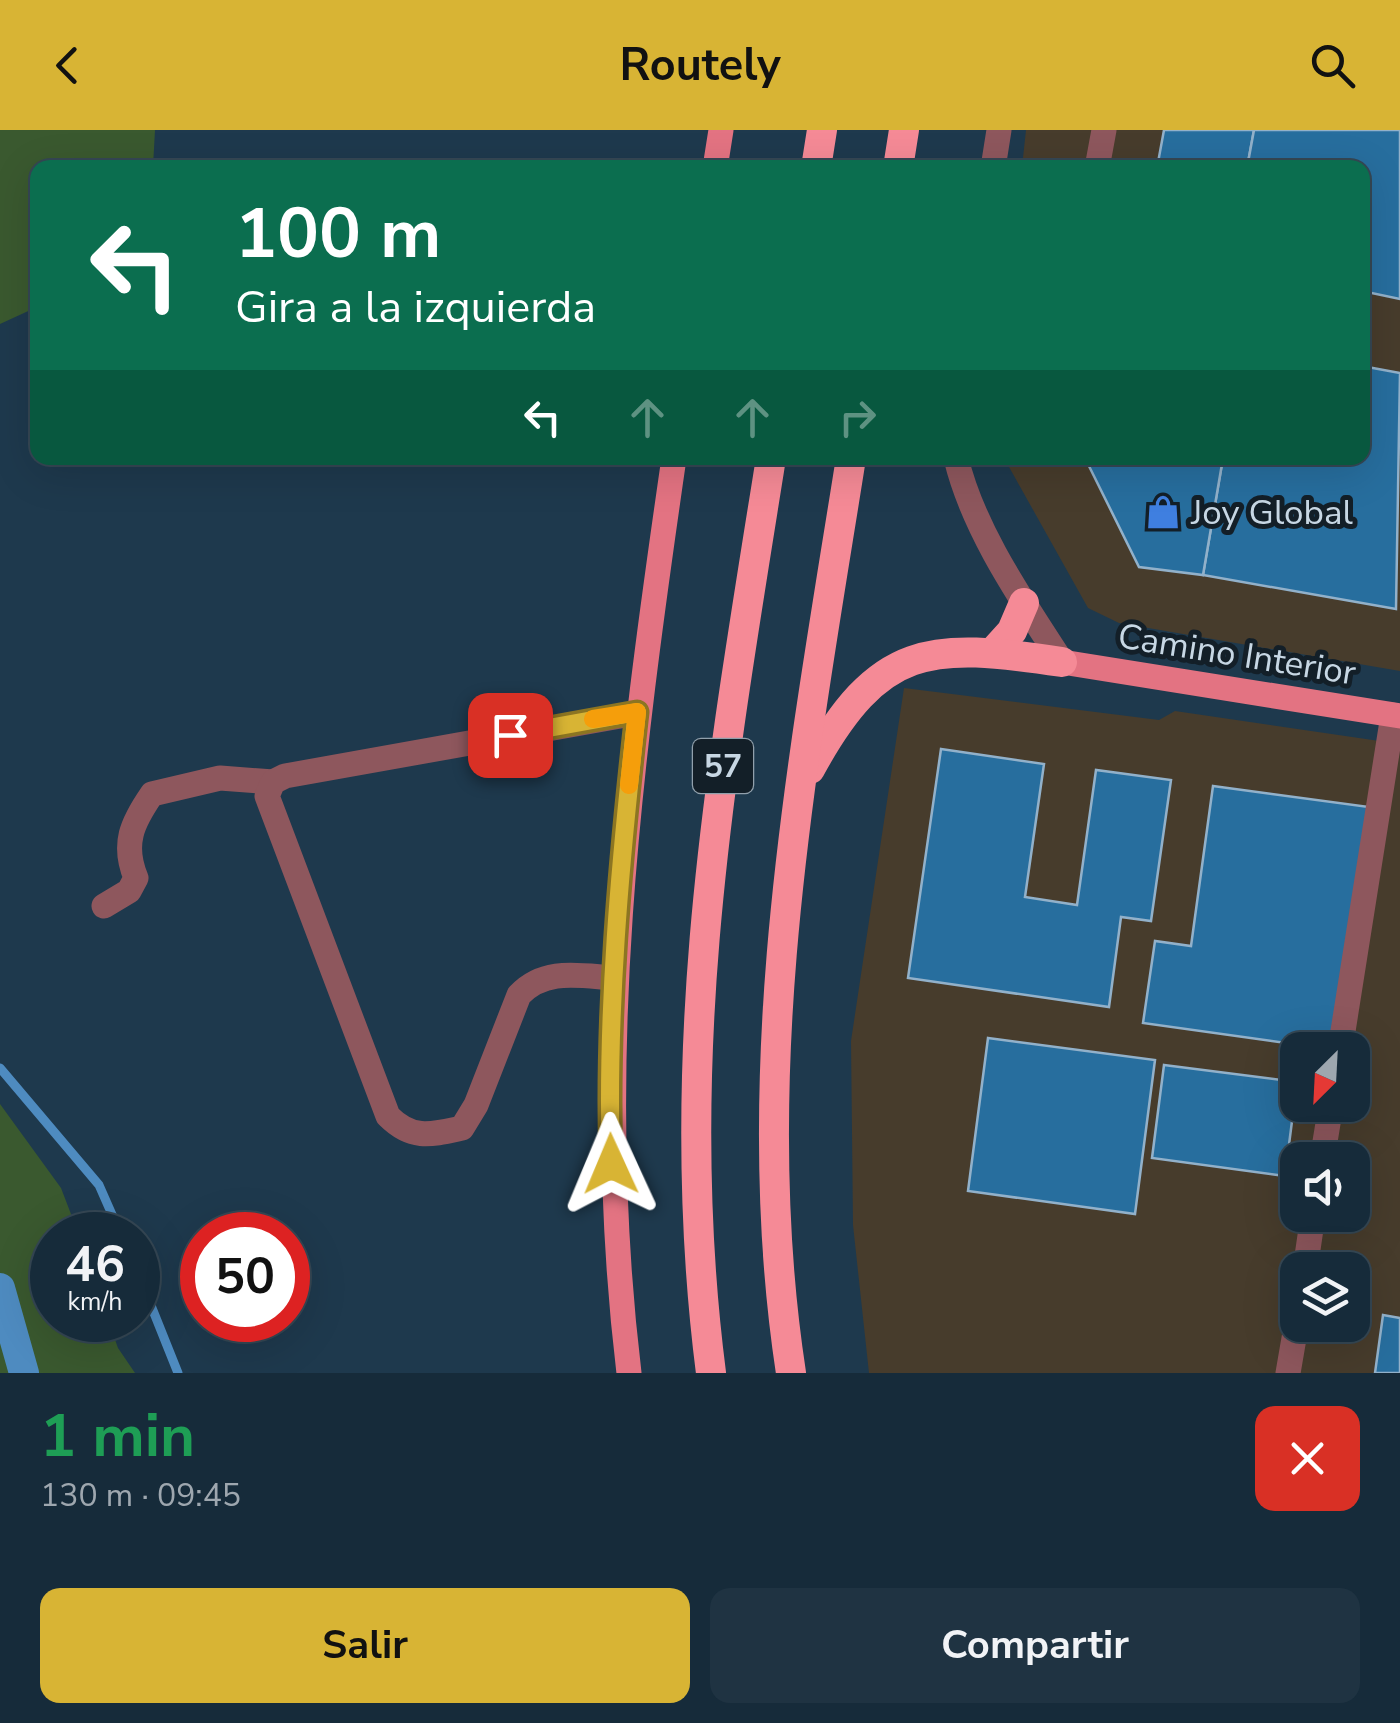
<!DOCTYPE html>
<html lang="es">
<head>
<meta charset="utf-8">
<style>
	body { margin:0; font-family:"Nunito Sans",sans-serif; background:#1f3342; color:#f1f3f6; height:100vh; display:flex; flex-direction:column; font-size:38px; white-space:nowrap }
	* { box-sizing:border-box; margin:0 }
	p { font-size:32px; color:#9ea7af }
	.icon { flex:none; width:55px; height:55px; fill:none; stroke:currentColor; stroke-width:2; stroke-linecap:round; stroke-linejoin:round }
	.map { position:relative; height:1243px; overflow:hidden }
	.drawer { display:flex; flex-direction:column; background:#162b3a; flex:1 }
	.drawer>* { flex:none }
	.hud { position:absolute; left:30px; top:30px; width:1340px; height:305px; border-radius:20px; box-shadow:0 10px 40px #0002,0 0 0 2px #354754; background:#0b6e4f; color:#fff; overflow:hidden }
	.needle { width:65px; rotate:204deg }
	.controls { position:absolute; left:1280px; top:902px; display:grid; gap:20px }
	.controls a { display:grid; place-items:center; width:90px; height:90px; border-radius:20px; background:#162b3a; box-shadow:0 10px 40px #0002,0 0 0 2px #354754; font-size:50px }
	.speed { position:absolute; left:30px; top:1082px; display:flex; gap:20px; font-size:50px; font-weight:700; text-align:center }
	.speed>* { display:grid; place-content:center; width:130px; height:130px; border-radius:50%; background:#162b3a; box-shadow:0 10px 40px #0002,0 0 0 2px #354754; line-height:1 }
	.speed small { font-size:25px; font-weight:400 }
	.speed .limit { border:15px solid #d22; background:#fff; color:#111 }
	.pin { position:absolute; display:grid; place-items:center; width:85px; height:85px; color:#fff; margin:-42px; border-radius:20px; box-shadow:0 5px 15px #0006 }
	.me { position:absolute; width:110px; margin:-55px; rotate:359deg; stroke-linejoin:round; filter:drop-shadow(0 0 8px #0008) }
	.turn { display:flex; align-items:center; gap:35px; height:210px; padding:0 40px; font-size:45px }
	.turn .icon { width:130px; height:130px; stroke-width:2.5 }
	.turn b { display:block; font-size:70px; line-height:85px }
	.lanes { display:flex; align-items:center; height:95px; padding:0 40px; background:#0003; justify-content:center; gap:50px; direction:ltr }
	.lanes .off { opacity:.35 }
	.round { display:grid; place-items:center; flex:none; width:105px; height:105px; border-radius:20px; background:#1f3342 }
	.head { display:flex; align-items:center; justify-content:space-between; height:170px; padding:0 40px }
	h1 { font-size:60px; font-weight:700; line-height:75px; color:#1e9e55 }
	.action { display:flex; gap:20px; margin-top:auto; padding:20px 40px }
	.action a { flex:1; height:115px; border-radius:20px; background:#d8b434; color:#111; font-size:40px; font-weight:700; line-height:115px; text-align:center }
	.action a+a { background:#1f3342; color:#f1f3f6 }
	header { display:flex; justify-content:space-between; align-items:center; height:130px; padding:0 40px; background:#d8b434; color:#111; font-size:45px; font-weight:700 }
	.map>svg:first-child { display:block }
	.industrial { fill:#473c2c; fill-rule:evenodd }
	.green { fill:#3a592f }
	.lines { fill:none; stroke-linecap:round; stroke-linejoin:round }
	.stream { stroke:#4e8bc0; stroke-width:9 }
	.canal { stroke:#4e8bc0; stroke-width:30 }
	.building { fill:#276e9e; stroke:#92b1ca; stroke-width:2.5 }
	.minor { stroke:#8e575d; stroke-width:25 }
	.major { stroke:#e37382; stroke-width:25 }
	.highway { stroke:#f58a96; stroke-width:30 }
	.route-casing { stroke:#8c7522; stroke-width:25 }
	.route { stroke:#d8b434; stroke-width:18 }
	.slow { stroke:#f59e0b; stroke-width:18 }
	.labels { text-anchor:middle; stroke-width:10; stroke-linejoin:round; paint-order:stroke }
	.shield { fill:#131f28; stroke:#91a0ac; stroke-width:2.5 }
	.shield-label { font-size:32px; font-weight:bold; fill:#c7d7e4 }
	.poi-label { font-size:35px; fill:#c7d7e4; stroke:#131f28; text-anchor:start }
	.street-label { font-size:35px; fill:#c7d7e4; stroke:#131f28 }
</style>
</head>
<body>
<header><svg class="icon" aria-label="back" viewBox="0 0 24 24"><path d="M15 5l-7 7 7 7"/></svg>Routely<svg class="icon" aria-label="search" viewBox="0 0 24 24"><circle cx="10" cy="10" r="6"/><path d="M15 15l6 6"/></svg></header>
<div class="map">
<svg width="1400" height="1243" viewBox="0 0 1400 1243">
	<rect width="100%" height="100%" fill="#1e394d"/>
	<!-- industrial -->
	<g class="industrial">
		<polygon points="1026,0 1400,0 1400,541 1119,493 1088,478 1004,328 1362,328 1362,38 1022,37"/>
		<path d="M904 558 1159 590 1175 581 1400 614V1243H869L853 1095 851 911ZM1298 920H1352V975H1298ZM1298 1030H1352V1085H1298ZM1298 1140H1352V1195H1298Z"/>
	</g>
	<!-- green -->
	<g class="green">
		<polygon points="0,0 155,0 153,37 38,38 37,177 0,194"/>
		<polygon points="0,974 61,1058 79,1105 52,1105 52,1190 108,1190 118,1218 135,1243 0,1243"/>
	</g>
	<g class="lines">
		<!-- stream -->
		<g class="stream">
			<polyline points="0,938 99,1055 121,1105"/>
			<polyline points="138,1143 178,1243"/>
		</g>
		<!-- canal -->
		<polyline class="canal" points="0,1158 24,1243"/>
	</g>
	<!-- building -->
	<g class="building">
		<polygon points="1164,0 1254,0 1247,38 1157,38"/>
		<polygon points="1254,0 1400,0 1400,169 1362,161 1362,38 1247,38"/>
		<polygon points="1362,236 1400,243 1396,479 1203,445 1223,328 1362,328"/>
		<polygon points="1085,328 1223,328 1203,445 1139,437"/>
		<polygon points="941,619 1044,634 1025,767 1077,775 1096,640 1171,650 1151,791 1121,787 1109,877 908,848"/>
		<polygon points="1213,656 1369,677 1336,920 1143,893 1155,811 1191,816"/>
		<polygon points="988,908 1155,930 1135,1084 968,1061"/>
		<polygon points="1164,935 1297,952 1285,1046 1152,1028"/>
		<polygon points="1383,1185 1400,1188 1400,1243 1375,1243"/>
	</g>
	<g class="lines">
		<!-- minor -->
		<g class="minor">
			<polyline points="993,38 999,0"/>
			<polyline points="1097,38 1104,0"/>
			<path d="M956 328C973 400 1022 470 1062 532"/>
			<path d="M104 776 129 761 136 748C122 714 132 693 152 664L220 648 273 652"/>
			<path d="M615 848C581 846 545 837 519 865L476 975 462 998C430 1005 412 1010 388 986L267 666 273 652 285 646 637 583"/>
			<polyline points="1340,920 1393,585"/>
			<polyline points="1322,1030 1331,975"/>
			<polyline points="1305,1140 1313,1085"/>
			<polyline points="1288,1243 1298,1185"/>
		</g>
		<!-- major -->
		<g class="major">
			<polyline points="715,38 721,0"/>
			<polyline points="1062,532 1400,586"/>
			<path d="M629 1243C591 929 629 638 674 328"/>
		</g>
		<!-- highway -->
		<g class="highway">
			<polyline points="816,38 822,0"/>
			<polyline points="898,38 904,0"/>
			<polyline points="993,522 1012,501 1024,473"/>
			<path d="M810 639C879 513 929 512 1062 532"/>
			<path d="M711 1243C670 924 721 641 771 328"/>
			<path d="M791 1243C744 937 803 630 851 328"/>
		</g>
	</g>
	<g class="lines">
		<!-- route casing -->
		<g class="route-casing">
			<path id="route" d="M510 605 637 582C620 732 606 884 611 1034"/>
		</g>
		<!-- route -->
		<use href="#route" class="route"/>
		<!-- slow -->
		<polyline class="slow" points="593,589 637,582 629,655"/>
	</g>
	<!-- icons -->
	<defs>
		<g id="shop-bare" transform="scale(2.7)"><path d="M-5-2.5h2.3a2.7 3.5 0 0 1 5.4 0H5L5.5 6h-11ZM-1.5-2.5h3a1.5 2.3 0 0 0-3 0Z" fill="#3f7fe0" stroke="#131f28" stroke-width="2.5" paint-order="stroke"/></g>
	</defs>
	<g fill-rule="evenodd">
		<use href="#shop-bare" x="1163" y="382"/>
	</g>
	<g class="labels">
		<!-- shield labels -->
		<rect class="shield" x="693" y="609" width="60" height="54" rx="8"/>
		<g class="shield-label">
			<text x="723" y="647">57</text>
		</g>
		<!-- poi labels -->
		<g class="poi-label">
			<text x="1191" y="394">Joy Global</text>
		</g>
		<!-- street labels -->
		<g class="street-label">
			<text transform="translate(1237 524) rotate(9)" y="12">Camino Interior</text>
		</g>
	</g>
</svg>
<div class="controls">
<a><svg class="needle" viewBox="-14 -14 28 28"><path d="M0-13l5 13h-10z" fill="#e53935"/><path d="M0 13l5-13h-10z" fill="#9ea7af"/></svg></a>
<a><svg class="icon" aria-label="sound" viewBox="0 0 24 24"><path d="M4 9h4l5-4v14l-5-4H4zM17 9q2 3 0 6"/></svg></a>
<a><svg class="icon" aria-label="layers" viewBox="0 0 24 24"><path d="M12 4l9 5-9 5-9-5zM3 14l9 5 9-5"/></svg></a>
</div>
<div class="speed"><div>46<small>km/h</small></div><div class="limit">50</div></div>
<div class="pin" style="left:510px;top:605px;background:#d93025"><svg class="icon" aria-label="arrive" viewBox="0 0 24 24"><path d="M6 21V4h12l-3 4 3 4H6"/></svg></div>
<svg class="me" style="left:611px;top:1034px" viewBox="-20 -20 40 40"><path d="M0-17L14 15 0 8-14 15z" fill="#d8b434" stroke="#fff" stroke-width="4"/></svg>
<div class="hud">
<div class="turn"><svg class="icon" aria-label="left" viewBox="0 0 24 24"><path d="M17 20v-9H6M10 6l-5 5 5 5"/></svg><div><b>100 m</b>Gira a la izquierda</div></div>
<div class="lanes"><svg class="icon" aria-label="left" viewBox="0 0 24 24"><path d="M17 20v-9H6M10 6l-5 5 5 5"/></svg><svg class="icon off" aria-label="ahead" viewBox="0 0 24 24"><path d="M12 20V5M6 11l6-6 6 6"/></svg><svg class="icon off" aria-label="ahead" viewBox="0 0 24 24"><path d="M12 20V5M6 11l6-6 6 6"/></svg><svg class="icon off" aria-label="right" viewBox="0 0 24 24"><path d="M7 20v-9h11M14 6l5 5-5 5"/></svg></div>
</div>
</div>
<section class="drawer">
<div class="head"><div><h1>1 min</h1><p>130 m · 09:45</p></div><a class="round" style="background:#d93025;color:#fff"><svg class="icon" aria-label="close" viewBox="0 0 24 24"><path d="M6 6l12 12M18 6L6 18"/></svg></a></div>
<div class="action"><a>Salir</a><a>Compartir</a></div>
</section>
</body>
</html>
